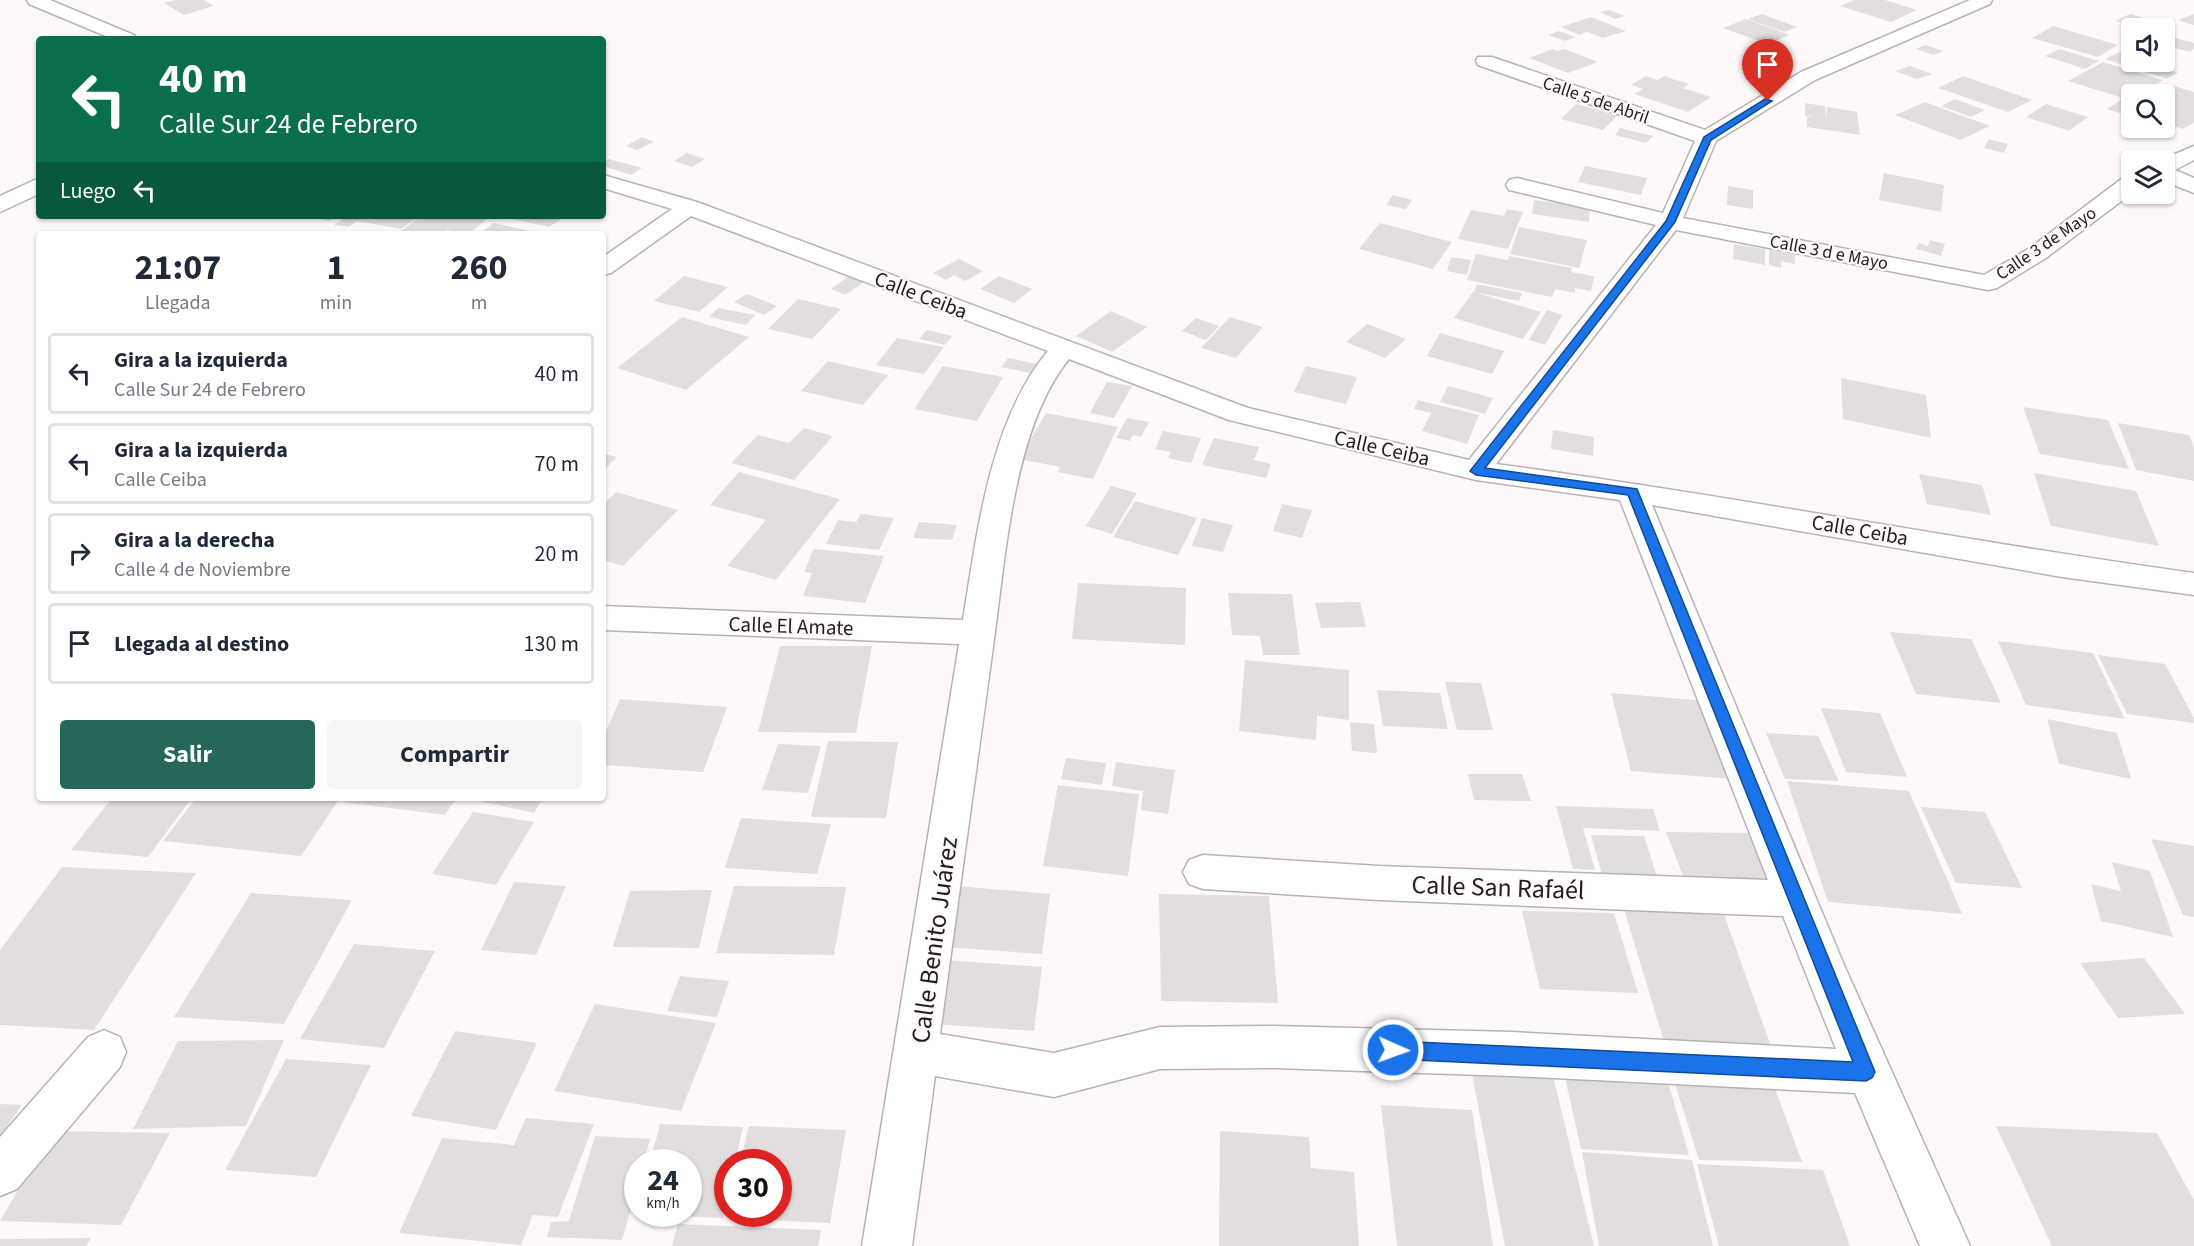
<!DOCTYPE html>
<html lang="es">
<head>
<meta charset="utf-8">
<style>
	body { margin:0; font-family:"Source Sans 3",sans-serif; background:#f6f6f7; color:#1f2937; height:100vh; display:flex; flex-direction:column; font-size:22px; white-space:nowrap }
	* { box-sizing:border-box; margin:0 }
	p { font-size:20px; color:#747a83 }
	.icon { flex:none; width:33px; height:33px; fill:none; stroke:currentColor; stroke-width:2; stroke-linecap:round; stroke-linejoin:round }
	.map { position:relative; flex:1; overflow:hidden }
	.panel { position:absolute; left:36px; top:231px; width:570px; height:570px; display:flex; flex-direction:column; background:#fff; border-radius:6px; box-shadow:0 2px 4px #0004 }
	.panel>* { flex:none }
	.hud { position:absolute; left:36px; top:36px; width:570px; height:183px; border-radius:6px; box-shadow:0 2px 4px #0004; background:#0b6e4f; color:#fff; overflow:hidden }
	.controls { position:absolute; left:2121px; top:18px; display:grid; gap:12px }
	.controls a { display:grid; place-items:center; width:54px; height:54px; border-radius:6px; background:#fff; box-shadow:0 2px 4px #0004; font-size:30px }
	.speed { position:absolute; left:624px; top:1149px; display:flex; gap:12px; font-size:30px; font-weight:700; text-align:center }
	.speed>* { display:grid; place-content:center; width:78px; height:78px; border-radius:50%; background:#fff; box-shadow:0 2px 4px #0004; line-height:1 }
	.speed small { font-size:15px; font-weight:400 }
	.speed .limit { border:9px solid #d22; background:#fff; color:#111 }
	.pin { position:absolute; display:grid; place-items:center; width:51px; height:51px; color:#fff; margin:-62px -26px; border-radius:50% 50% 50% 0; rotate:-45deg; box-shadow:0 0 6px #0007 }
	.pin .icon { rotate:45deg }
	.me { position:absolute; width:66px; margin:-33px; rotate:92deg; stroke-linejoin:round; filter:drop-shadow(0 0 4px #0008) }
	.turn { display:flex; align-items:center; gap:21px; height:126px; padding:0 24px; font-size:27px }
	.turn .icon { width:78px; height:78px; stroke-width:2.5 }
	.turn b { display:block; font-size:42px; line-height:51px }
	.then { display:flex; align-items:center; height:57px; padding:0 24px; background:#0003; gap:12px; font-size:22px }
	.eta { display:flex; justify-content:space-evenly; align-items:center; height:102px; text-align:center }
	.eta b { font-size:36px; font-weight:700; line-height:42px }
	.action { display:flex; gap:12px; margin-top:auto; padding:12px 24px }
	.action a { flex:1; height:69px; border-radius:6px; background:#256859; color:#fff; font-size:24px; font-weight:700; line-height:69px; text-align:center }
	.action a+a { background:#f6f6f7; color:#1f2937 }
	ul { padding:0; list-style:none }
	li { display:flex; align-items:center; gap:18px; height:81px; margin:0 12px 9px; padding:0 12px; border:3px solid #e0e1e3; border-radius:6px }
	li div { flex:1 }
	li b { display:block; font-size:22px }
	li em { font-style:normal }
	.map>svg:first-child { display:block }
	.building { fill:#e3dede }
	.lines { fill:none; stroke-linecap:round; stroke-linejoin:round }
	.minor-casing { stroke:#b8b3b3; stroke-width:3 }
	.minor { fill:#fff; fill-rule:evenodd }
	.route { fill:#1a73e8; stroke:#114b97; stroke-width:1.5 }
	.labels { text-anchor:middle; stroke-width:4.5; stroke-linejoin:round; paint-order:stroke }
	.far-street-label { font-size:18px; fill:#201e1e; stroke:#fef9f8 }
	.street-label { font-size:21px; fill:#201e1e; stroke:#fef9f8 }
	.near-street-label { font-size:26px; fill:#201e1e; stroke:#fef9f8 }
</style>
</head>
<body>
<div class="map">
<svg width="2194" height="1246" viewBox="0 0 2194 1246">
	<rect width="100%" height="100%" fill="#fef9f8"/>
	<!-- building -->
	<g class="building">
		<polygon points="176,0 204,0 214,6 184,15 164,3"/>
		<polygon points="1855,0 1885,0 1917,10 1891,22 1840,6"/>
		<polygon points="1609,10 1625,16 1615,19 1600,12"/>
		<polygon points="1762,14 1797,27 1784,32 1748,19"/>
		<polygon points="2130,14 2168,25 2162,28 2140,28 2115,21"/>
		<polygon points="2194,14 2194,25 2178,20"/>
		<polygon points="1591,17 1626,31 1603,38 1587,32 1579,35 1561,27"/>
		<polygon points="1746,19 1790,35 1767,44 1723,28"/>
		<polygon points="2053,26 2118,45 2098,57 2032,38"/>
		<polygon points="1559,31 1576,37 1565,41 1549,35"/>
		<polygon points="2164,35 2194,43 2194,49 2190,52 2164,45"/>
		<polygon points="1925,45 1943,51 1934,55 1916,49"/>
		<polygon points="1552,49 1557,51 1565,49 1598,62 1568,73 1529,58"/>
		<polygon points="1766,49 1785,56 1772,61 1753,54"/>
		<polygon points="2060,49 2099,61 2085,69 2045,56"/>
		<polygon points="2122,51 2132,54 2132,62 2158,62 2141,71 2105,59"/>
		<polygon points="2103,62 2163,80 2139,94 2132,94 2129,100 2068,81"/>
		<polygon points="2155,65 2178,73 2166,79 2143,71"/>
		<polygon points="1910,66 1932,74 1917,79 1895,71"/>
		<polygon points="1646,76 1658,80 1664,76 1689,84 1683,88 1711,97 1688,112 1634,94 1643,89 1631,85"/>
		<polygon points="1963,76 2032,100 2008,112 1938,88"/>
		<polygon points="2174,86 2194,92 2194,123 2182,129 2171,125 2164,127 2164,94 2160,94"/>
		<polygon points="1955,99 1985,110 1971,117 1941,106"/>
		<polygon points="2121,100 2132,104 2132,117 2107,109"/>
		<polygon points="1925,102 1990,126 1960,140 1895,115"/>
		<polygon points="1805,103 1825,106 1826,120 1827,107 1857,112 1860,135 1807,127 1807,117 1815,117 1805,116"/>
		<polygon points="1576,104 1618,115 1603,130 1561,119"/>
		<polygon points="2046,104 2088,117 2069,131 2026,117"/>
		<polygon points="1620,128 1653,136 1646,143 1615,135"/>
		<polygon points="642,137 654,142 637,150 626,146"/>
		<polygon points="1989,139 2008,144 2004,153 1984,148"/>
		<polygon points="687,153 705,159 692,167 674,161"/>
		<polygon points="609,159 642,168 631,175 603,166 603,162"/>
		<polygon points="1585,166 1647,178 1641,195 1578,182"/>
		<polygon points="1884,173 1944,185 1941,212 1879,200"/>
		<polygon points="1728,186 1753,190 1753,209 1727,205"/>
		<polygon points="1393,195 1412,200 1406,209 1386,205"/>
		<polygon points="1534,200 1590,207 1589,222 1532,214"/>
		<polygon points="1507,209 1523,212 1508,249 1458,239 1471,210 1504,216"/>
		<polygon points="308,216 338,216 329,221"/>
		<polygon points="347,216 419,216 401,229 357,221 349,227 334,225"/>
		<polygon points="422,216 484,216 490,217 468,234 447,230 442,234 396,234"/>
		<polygon points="510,216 566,216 549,227 508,218"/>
		<polygon points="494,223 539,233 539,234 479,234"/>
		<polygon points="1380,223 1452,242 1433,269 1359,249"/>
		<polygon points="1519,227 1587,240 1579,268 1510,254"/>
		<polygon points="1930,240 1945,244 1941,256 1916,249 1919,243 1928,246"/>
		<polygon points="1734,244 1765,249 1765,265 1733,259"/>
		<polygon points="1769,250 1795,255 1795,264 1781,261 1781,268 1769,265"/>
		<polygon points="1476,254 1508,260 1509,256 1572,268 1571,272 1594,276 1591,291 1575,288 1575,293 1555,289 1552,297 1467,280"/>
		<polygon points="1451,257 1471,260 1467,275 1447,271"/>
		<polygon points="959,259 983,271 965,281 954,275 946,280 933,273"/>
		<polygon points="852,274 867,280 845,295 831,289"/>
		<polygon points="684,276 728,287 699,312 654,301"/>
		<polygon points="999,276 1032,289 1014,303 980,289"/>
		<polygon points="1477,284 1522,293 1519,301 1474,292"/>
		<polygon points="1473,292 1474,292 1541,312 1523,339 1454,318"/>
		<polygon points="747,294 777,306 764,315 734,302"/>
		<polygon points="798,299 841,309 812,339 768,329"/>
		<polygon points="718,308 755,315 746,325 709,317"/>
		<polygon points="1547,310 1562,315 1545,345 1529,340"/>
		<polygon points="1111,311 1147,327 1112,352 1076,336"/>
		<polygon points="682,317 749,337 686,390 617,368"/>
		<polygon points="1230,317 1263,327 1236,358 1201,348"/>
		<polygon points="1196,318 1219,326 1206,340 1182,331"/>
		<polygon points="1367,324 1406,339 1385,358 1346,342"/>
		<polygon points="927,330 952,336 945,345 919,339"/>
		<polygon points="1440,333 1504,351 1492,374 1427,356"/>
		<polygon points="897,338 944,347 924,374 876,365"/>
		<polygon points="1008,358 1037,364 1030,373 1001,367"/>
		<polygon points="828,361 888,375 863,405 801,391"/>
		<polygon points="943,366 1003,377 977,421 914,409"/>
		<polygon points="1306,366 1357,377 1346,404 1294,392"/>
		<polygon points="1841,378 1926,395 1931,438 1843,419"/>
		<polygon points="1107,382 1132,386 1114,418 1090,413"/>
		<polygon points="1448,386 1493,398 1485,414 1440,402"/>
		<polygon points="1418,400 1479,415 1467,444 1422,431 1431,413 1414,409"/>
		<polygon points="2023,407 2108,420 2129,469 2040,454"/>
		<polygon points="1046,413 1118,427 1093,479 1058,472 1060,467 1019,459"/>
		<polygon points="1127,418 1149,422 1141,437 1133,435 1130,441 1116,438"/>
		<polygon points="2118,423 2189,435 2194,447 2194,481 2136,470"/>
		<polygon points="804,428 833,436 794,480 731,463 758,435 789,443"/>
		<polygon points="1553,430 1594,437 1593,456 1551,449"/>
		<polygon points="1163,431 1201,438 1191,463 1168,458 1171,452 1155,449"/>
		<polygon points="1214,438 1259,447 1254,460 1271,464 1266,478 1202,465"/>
		<polygon points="603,454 617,457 603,471"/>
		<polygon points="739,472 840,499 776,580 727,566 766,520 710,505"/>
		<polygon points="2034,473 2136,491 2159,546 2051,526"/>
		<polygon points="1919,474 1982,485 1991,515 1927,504"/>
		<polygon points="1111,486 1137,493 1112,534 1086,526"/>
		<polygon points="616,492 678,510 623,566 603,560 603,505"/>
		<polygon points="1135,501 1197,518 1178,555 1113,537"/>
		<polygon points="1282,504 1312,510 1302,538 1273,531"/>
		<polygon points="861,514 894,518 879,550 826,544 838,520 856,522"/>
		<polygon points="1202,518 1233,525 1223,552 1192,546"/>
		<polygon points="919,522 957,525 952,540 913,538"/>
		<polygon points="814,549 884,556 865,603 803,596 812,573 804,572"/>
		<polygon points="1078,583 1186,588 1185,645 1072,639"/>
		<polygon points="1228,593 1292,594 1300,655 1263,655 1260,636 1232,635"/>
		<polygon points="1360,602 1366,627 1321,628 1315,603"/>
		<polygon points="1890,632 1971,639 2001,703 1916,694"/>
		<polygon points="1998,641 2093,653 2125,719 2026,705"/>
		<polygon points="780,646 872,646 856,733 758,732"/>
		<polygon points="2098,655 2165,664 2194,718 2194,723 2127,714"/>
		<polygon points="1245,660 1349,670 1349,720 1317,716 1316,740 1239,731"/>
		<polygon points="1445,682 1481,683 1493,730 1457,730"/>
		<polygon points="1377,690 1440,693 1448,729 1383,726"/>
		<polygon points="1611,693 1708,701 1733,779 1631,771"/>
		<polygon points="620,699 727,707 703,772 603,765 603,738"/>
		<polygon points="1821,708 1880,713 1907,777 1846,772"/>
		<polygon points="2047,719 2117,733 2131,779 2059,764"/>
		<polygon points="1350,722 1374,724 1377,753 1352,751"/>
		<polygon points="1766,733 1818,736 1839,781 1785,779"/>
		<polygon points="828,741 898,742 886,818 811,817"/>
		<polygon points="778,744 821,746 808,793 762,790"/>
		<polygon points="1066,758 1106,763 1102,785 1061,779"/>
		<polygon points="1116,762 1175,770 1168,814 1141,810 1143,791 1112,786"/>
		<polygon points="1468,774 1522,774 1531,801 1474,800"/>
		<polygon points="1787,781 1909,791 1962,914 1828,902"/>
		<polygon points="1058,785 1139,794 1128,876 1043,866"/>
		<polygon points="112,798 192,798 148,857 71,850"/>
		<polygon points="196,798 340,798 301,856 163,841"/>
		<polygon points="346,798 456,798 445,815 343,802"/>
		<polygon points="467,798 543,798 534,813"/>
		<polygon points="1556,806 1653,809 1660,831 1583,828 1595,870 1573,869"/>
		<polygon points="1921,807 1985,812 2022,888 1956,883"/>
		<polygon points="473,812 534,822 496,885 432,874"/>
		<polygon points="741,818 831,824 817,874 725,868"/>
		<polygon points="1666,832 1753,833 1776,887 1687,886"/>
		<polygon points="1591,835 1644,836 1659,883 1604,882"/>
		<polygon points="2151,839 2194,846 2194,917 2183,915"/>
		<polygon points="2112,862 2150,871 2173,937 2101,921 2091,884 2121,891"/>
		<polygon points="62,867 196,873 94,1030 0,1025 0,950"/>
		<polygon points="514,882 566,886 536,955 481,950"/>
		<polygon points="734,886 846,887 834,955 716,953"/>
		<polygon points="956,886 1050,894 1042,954 944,947"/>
		<polygon points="712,890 699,948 613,947 630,891"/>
		<polygon points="251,893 352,900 284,1024 174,1017"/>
		<polygon points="1159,894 1269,896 1278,1003 1161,1001"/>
		<polygon points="1623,906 1722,909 1773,1052 1666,1048"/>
		<polygon points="1522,911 1614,913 1638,993 1540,989"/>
		<polygon points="354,944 435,951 384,1048 300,1039"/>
		<polygon points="2144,958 2185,1014 2118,1018 2080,963"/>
		<polygon points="946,960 1042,967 1034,1031 934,1024"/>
		<polygon points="680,976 729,981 717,1017 667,1011"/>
		<polygon points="595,1004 716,1023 681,1111 554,1091"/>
		<polygon points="455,1031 537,1043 496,1130 411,1116"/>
		<polygon points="284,1040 246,1126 133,1129 178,1041"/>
		<polygon points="286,1059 371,1065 316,1177 225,1170"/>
		<polygon points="1563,1069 1666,1075 1689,1155 1581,1149"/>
		<polygon points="1472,1074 1553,1076 1594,1246 1505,1246"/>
		<polygon points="1674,1081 1773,1083 1802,1162 1699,1160"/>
		<polygon points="0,1104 22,1105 0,1137"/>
		<polygon points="1381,1105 1472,1110 1493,1246 1397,1246"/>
		<polygon points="526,1118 594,1124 558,1217 533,1215 521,1245 399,1233 442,1138 514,1145"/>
		<polygon points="660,1124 743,1127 735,1162 728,1162 728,1198 723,1218 648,1215 688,1214 688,1162 650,1162"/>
		<polygon points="749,1126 846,1130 830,1223 728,1218 729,1214 778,1214 778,1162 740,1162"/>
		<polygon points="1996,1126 2157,1133 2194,1200 2194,1246 2052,1246"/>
		<polygon points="53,1131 170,1133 121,1225 0,1221"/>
		<polygon points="1220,1131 1309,1137 1311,1168 1354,1172 1359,1246 1219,1246"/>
		<polygon points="595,1136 650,1139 644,1162 638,1162 638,1185 622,1240 547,1237 551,1222 569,1221"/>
		<polygon points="1582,1152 1692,1160 1713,1246 1599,1246"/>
		<polygon points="1697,1164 1823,1170 1850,1246 1719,1246"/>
		<polygon points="678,1224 821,1230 818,1246 672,1246"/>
		<polygon points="91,1238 86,1246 0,1246 0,1239"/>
	</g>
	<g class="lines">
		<!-- minor casing -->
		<g class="minor-casing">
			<g id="minor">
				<polygon points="27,0 50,0 134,35 137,39 113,39 29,4"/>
				<path d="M1970 0H1992L1990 4 1815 80 1716 141 1683 218 1984 275 2030 248 2124 177 2132 176V193L2046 258 1997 288 1988 290 1676 230 1496 464C1730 495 1961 541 2194 573V595L2062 577 1652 505 1844 965 1970 1246H1920L1855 1093 1512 1076 1274 1068 1160 1069 1054 1097 935 1076 912 1246H862L959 644 603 630V606L963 620C977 533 990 420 1048 351L691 216 611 273 603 275V257L672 209 603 188V175L697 202 1248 408 1469 460 1656 225 1509 190 1506 185 1509 180 1517 178 1663 213 1695 141 1478 65 1476 61 1478 57H1492L1705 130 1801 72ZM1069 359 1229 420 1476 480 1620 500 1768 880 1379 866 1203 855 1189 860 1183 872 1189 884 1203 889 1379 900 1783 916 1836 1049 1512 1032 1274 1026 1160 1027 1054 1053 940 1034C958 900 977 766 995 632 1006 550 1015 425 1069 359Z"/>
				<polygon points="2194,146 2194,160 2175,170 2194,178 2194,193 2164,181 2164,160 2161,160"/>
				<polygon points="39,178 39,194 0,212 0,196"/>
				<polygon points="104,1030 120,1037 126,1052 120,1067 17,1189 0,1196 0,1137 88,1037"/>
			</g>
		</g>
		<!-- minor -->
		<use href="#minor" class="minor"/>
	</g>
	<!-- route -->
	<polygon class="route" points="1765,99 1772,101 1711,140 1675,222 1485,468 1637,489 1875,1072 1872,1078 1866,1081 1393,1059 1387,1057 1384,1050 1387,1044 1393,1041 1853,1062 1628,495 1476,475 1470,471 1666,221 1704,137"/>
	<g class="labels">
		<!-- far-street labels -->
		<g class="far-street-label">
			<text transform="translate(1596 100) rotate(19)" y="6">Calle 5 de Abril</text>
			<text transform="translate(2046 243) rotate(-34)" y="6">Calle 3 de Mayo</text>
			<text transform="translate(1829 252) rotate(11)" y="6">Calle 3 d e Mayo</text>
		</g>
		<!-- street labels -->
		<g class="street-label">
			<text transform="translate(921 295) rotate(21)" y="7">Calle Ceiba</text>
			<text transform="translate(1382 448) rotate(13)" y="7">Calle Ceiba</text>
			<text transform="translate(1860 530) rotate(10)" y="7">Calle Ceiba</text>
			<text transform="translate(791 626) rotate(2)" y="7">Calle El Amate</text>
		</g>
		<!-- near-street labels -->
		<g class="near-street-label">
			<text transform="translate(1498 887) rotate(2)" y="9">Calle San Rafaél</text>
			<text transform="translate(934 940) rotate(-82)" y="9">Calle Benito Juárez</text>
		</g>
	</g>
</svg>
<div class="controls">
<a><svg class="icon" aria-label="sound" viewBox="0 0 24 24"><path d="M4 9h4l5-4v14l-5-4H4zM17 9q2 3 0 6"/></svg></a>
<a><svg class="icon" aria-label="search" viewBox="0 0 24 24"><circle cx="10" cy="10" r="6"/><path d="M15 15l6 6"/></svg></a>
<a><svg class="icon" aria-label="layers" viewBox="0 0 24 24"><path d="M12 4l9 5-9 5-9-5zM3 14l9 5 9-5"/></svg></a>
</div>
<div class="speed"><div>24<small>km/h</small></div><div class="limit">30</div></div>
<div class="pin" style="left:1768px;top:101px;background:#d93025"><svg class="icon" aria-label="arrive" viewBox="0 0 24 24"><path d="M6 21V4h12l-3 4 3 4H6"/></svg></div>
<svg class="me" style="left:1393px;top:1050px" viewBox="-20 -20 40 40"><circle r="17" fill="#1a73e8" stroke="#fff" stroke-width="3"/><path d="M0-11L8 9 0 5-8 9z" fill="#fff"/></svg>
<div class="hud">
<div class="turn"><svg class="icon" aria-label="left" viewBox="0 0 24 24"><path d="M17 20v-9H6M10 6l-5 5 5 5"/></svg><div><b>40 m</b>Calle Sur 24 de Febrero</div></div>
<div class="then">Luego<svg class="icon" aria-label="left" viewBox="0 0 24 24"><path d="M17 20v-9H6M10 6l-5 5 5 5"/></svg></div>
</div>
<section class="panel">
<div class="eta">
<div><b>21:07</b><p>Llegada</p></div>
<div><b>1</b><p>min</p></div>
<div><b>260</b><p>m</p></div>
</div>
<ul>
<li><svg class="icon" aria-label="left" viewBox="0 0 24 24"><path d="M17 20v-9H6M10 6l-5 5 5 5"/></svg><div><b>Gira a la izquierda</b><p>Calle Sur 24 de Febrero</p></div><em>40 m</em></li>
<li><svg class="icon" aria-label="left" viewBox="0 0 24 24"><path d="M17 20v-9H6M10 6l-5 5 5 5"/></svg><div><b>Gira a la izquierda</b><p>Calle Ceiba</p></div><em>70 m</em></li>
<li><svg class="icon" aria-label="right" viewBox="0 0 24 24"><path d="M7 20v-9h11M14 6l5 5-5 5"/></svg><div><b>Gira a la derecha</b><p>Calle 4 de Noviembre</p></div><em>20 m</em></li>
<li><svg class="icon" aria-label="arrive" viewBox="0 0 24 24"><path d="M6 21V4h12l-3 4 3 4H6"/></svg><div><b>Llegada al destino</b></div><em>130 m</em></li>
</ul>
<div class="action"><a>Salir</a><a>Compartir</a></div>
</section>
</div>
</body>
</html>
